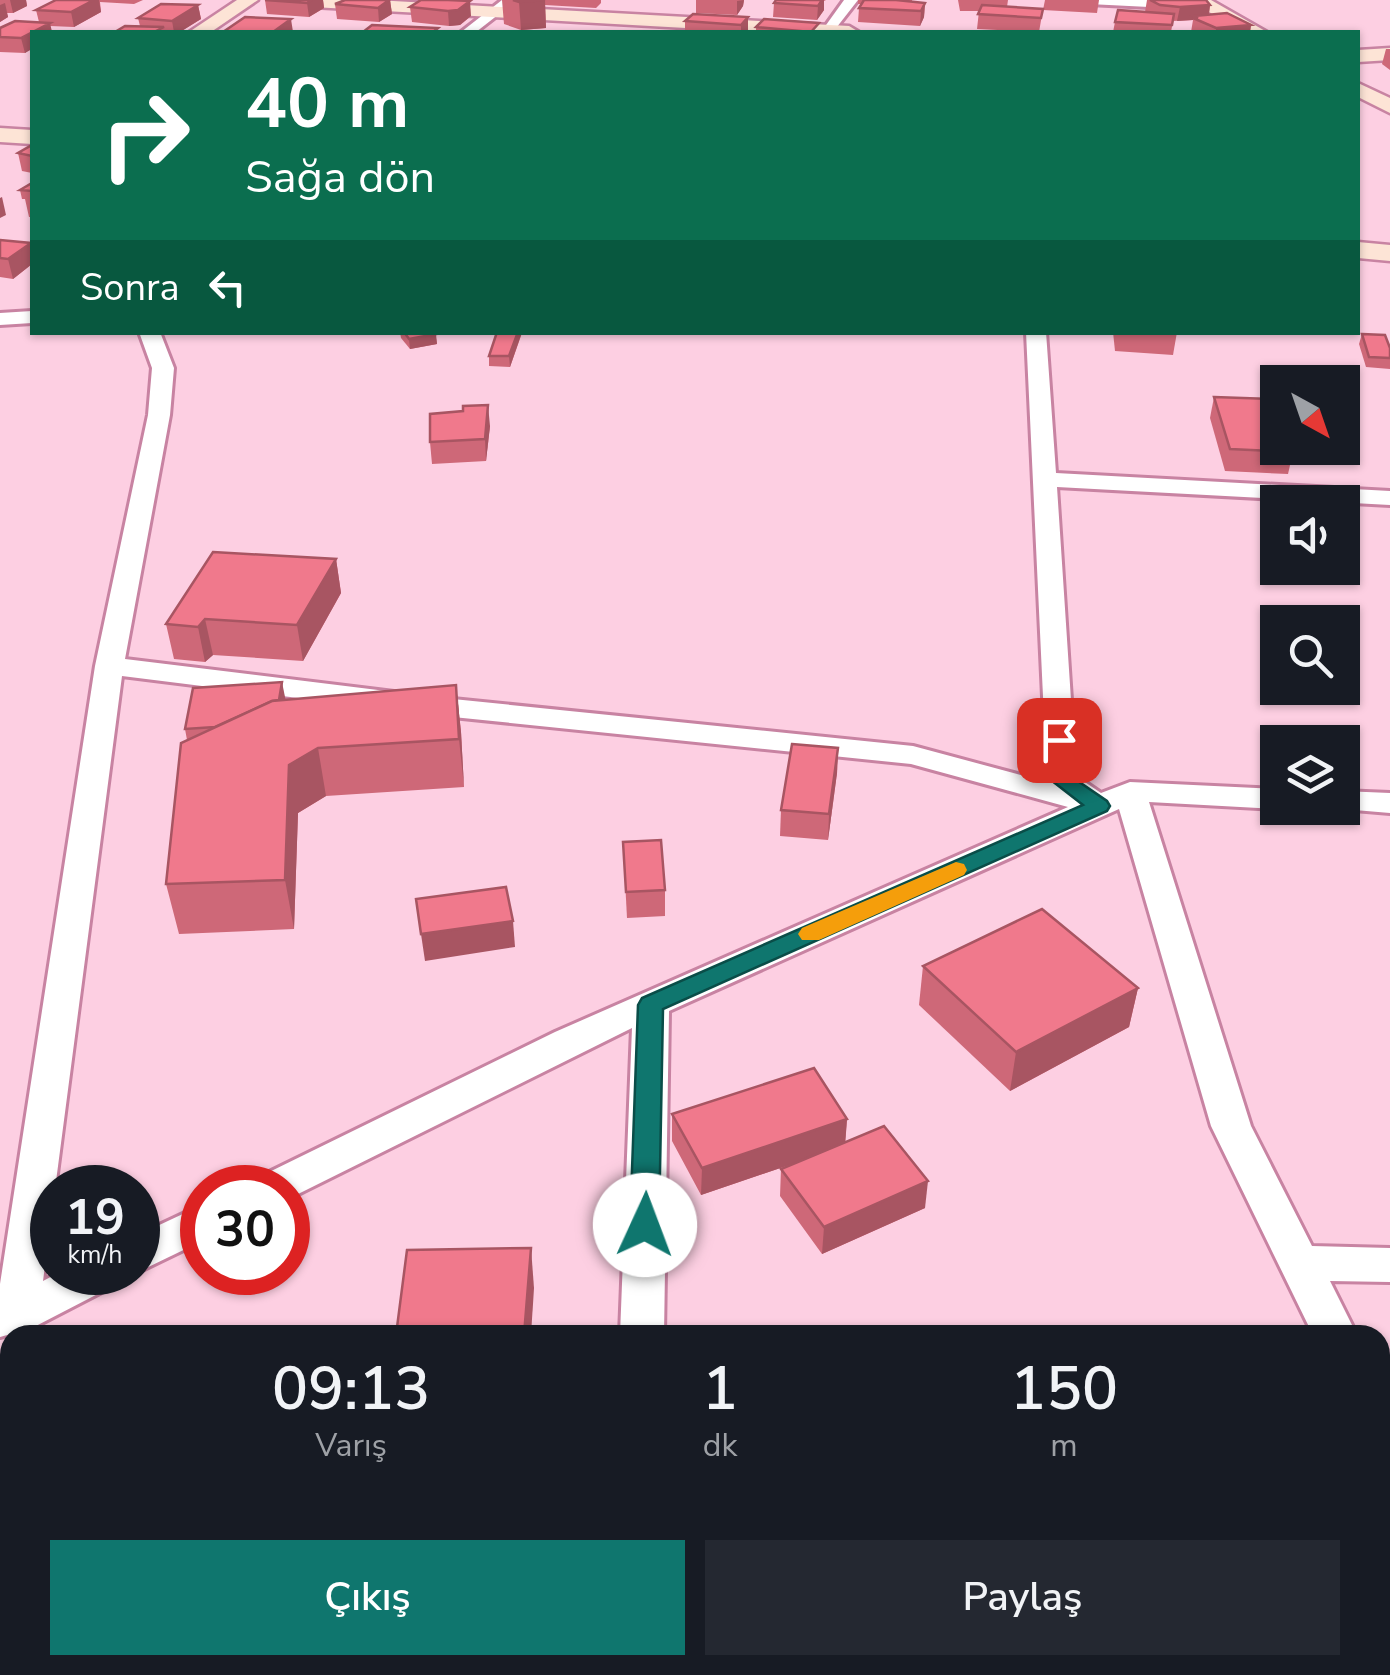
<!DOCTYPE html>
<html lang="tr">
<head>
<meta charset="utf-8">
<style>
	body { margin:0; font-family:"Nunito Sans",sans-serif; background:#242831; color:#f1f3f6; height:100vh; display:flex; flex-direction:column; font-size:38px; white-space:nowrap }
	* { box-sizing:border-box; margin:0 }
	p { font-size:32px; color:#9ea1a6 }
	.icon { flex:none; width:55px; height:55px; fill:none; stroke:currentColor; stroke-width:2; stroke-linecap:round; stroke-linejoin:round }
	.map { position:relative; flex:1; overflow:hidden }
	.drawer { position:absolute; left:0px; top:1325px; width:1390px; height:350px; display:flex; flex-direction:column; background:#171b24; border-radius:30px 30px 0 0; box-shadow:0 2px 8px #0004 }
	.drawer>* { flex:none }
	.hud { position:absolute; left:30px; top:30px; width:1330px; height:305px; border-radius:0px; box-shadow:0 2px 8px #0004; background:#0b6e4f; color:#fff; overflow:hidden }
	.needle { width:65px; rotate:140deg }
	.buttons { position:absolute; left:1260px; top:365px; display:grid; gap:20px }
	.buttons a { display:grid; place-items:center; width:100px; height:100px; border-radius:0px; background:#171b24; box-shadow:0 2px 8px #0004; font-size:50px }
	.speed { position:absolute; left:30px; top:1165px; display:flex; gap:20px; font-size:50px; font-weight:700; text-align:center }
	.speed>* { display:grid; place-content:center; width:130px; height:130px; border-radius:50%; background:#171b24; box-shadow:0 2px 8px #0004; line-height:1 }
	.speed small { font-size:25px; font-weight:400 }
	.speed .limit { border:15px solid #d22; background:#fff; color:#111 }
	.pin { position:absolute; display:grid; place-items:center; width:85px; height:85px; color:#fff; margin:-42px; border-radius:20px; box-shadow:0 5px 15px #0006 }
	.me { position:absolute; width:110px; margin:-55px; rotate:2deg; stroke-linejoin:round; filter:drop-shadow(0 0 8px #0008) }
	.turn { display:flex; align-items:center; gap:35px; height:210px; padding:0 50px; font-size:45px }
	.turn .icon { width:130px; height:130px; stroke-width:2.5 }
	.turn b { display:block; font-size:70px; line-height:85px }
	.then { display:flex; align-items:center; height:95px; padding:0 50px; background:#0003; gap:20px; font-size:38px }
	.eta { display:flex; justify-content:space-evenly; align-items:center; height:170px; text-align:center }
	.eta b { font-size:60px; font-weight:600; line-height:70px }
	.button { display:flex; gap:20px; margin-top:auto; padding:20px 50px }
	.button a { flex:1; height:115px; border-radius:0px; background:#0f766e; color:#fff; font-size:40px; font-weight:600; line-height:115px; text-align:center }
	.button a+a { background:#242831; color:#f1f3f6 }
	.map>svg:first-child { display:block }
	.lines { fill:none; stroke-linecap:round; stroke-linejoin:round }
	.street-casing { stroke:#c883a2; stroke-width:6 }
	.secondary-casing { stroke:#c883a2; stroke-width:5 }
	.street { fill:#fff; fill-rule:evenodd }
	.secondary { fill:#fde4d6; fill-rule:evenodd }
	.wall { fill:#ce6878 }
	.shaded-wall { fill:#a85562 }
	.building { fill:#f0798c; stroke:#a85562; stroke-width:2.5 }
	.route { fill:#0f766e; stroke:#0a4d48; stroke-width:2.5 }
	.slow { fill:#f59e0b }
</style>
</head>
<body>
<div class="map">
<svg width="1390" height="1675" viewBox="0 0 1390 1675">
	<rect width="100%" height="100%" fill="#fdcfe2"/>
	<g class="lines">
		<!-- street casing -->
		<g class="street-casing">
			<g id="street">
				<polygon points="502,0 517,0 476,32 461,32"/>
				<polygon points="844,0 858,0 833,32 821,32"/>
				<polygon points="1082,0 1168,0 1196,5 1189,9 1089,4"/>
				<polygon points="32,311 32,323 0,325 0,313"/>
				<polygon points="139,332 160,332 174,368 170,415 125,659 443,698 913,746 1047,782 1026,332 1046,332 1056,473 1390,491 1390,505 1057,487 1076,776 1101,793 1130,782 1278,789 1278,808 1283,808 1278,809 1149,802 1251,1126 1312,1246 1390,1248 1390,1282 1330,1281 1357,1335 1313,1335 1211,1126 1119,809 669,1011 664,1335 620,1335 632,1028 288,1199 288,1188 253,1188 259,1177 555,1032 1068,807 911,764 443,716 122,676 43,1281 60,1272 123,1272 117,1284 32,1328 0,1337 0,1284 95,666 148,415 152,368"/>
				<polygon points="1342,791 1390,793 1390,813 1331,808 1342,808"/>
				<polygon points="202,1205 202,1241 138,1272 138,1235"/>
				<polygon points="1380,1404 1390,1408 1390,1466 1380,1462"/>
				<rect x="613" y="1665" width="52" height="10"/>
			</g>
		</g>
		<!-- secondary casing -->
		<g class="secondary-casing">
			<g id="secondary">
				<polygon points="237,0 258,0 211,32 189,32"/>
				<polygon points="268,0 375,0 849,26 859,32 757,32 277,5"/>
				<polygon points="1188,0 1211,0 1267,32 1244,32"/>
				<polygon points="1390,48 1390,60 1358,62 1358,50"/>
				<polygon points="1358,83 1390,98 1390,113 1358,97"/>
				<polygon points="0,128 32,130 32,144 0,142"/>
				<polygon points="1358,242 1390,245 1390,261 1358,258"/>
			</g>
		</g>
		<!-- street -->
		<use href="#street" class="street"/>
		<!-- secondary -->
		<use href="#secondary" class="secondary"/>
	</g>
	<!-- wall -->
	<g class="wall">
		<polygon points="0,0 26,0 27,6 13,13 7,13 8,17 0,22"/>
		<polygon points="56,0 143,0 134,4 100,2 101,12 74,27 50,26 52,32 25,53 0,52 0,28 39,22 36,10"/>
		<polygon points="265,0 323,0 324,8 309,17 267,14"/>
		<polygon points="345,0 390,0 392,14 379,22 337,19 335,4"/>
		<polygon points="421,0 471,16 460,25 449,26 412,22 410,7"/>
		<polygon points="502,0 601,0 601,3 596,8 545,5 546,28 521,30 504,24"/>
		<polygon points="696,0 750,0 744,0 743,6 737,15 696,13"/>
		<polygon points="776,0 826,0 824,1 824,10 817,20 773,17 774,3"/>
		<polygon points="858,0 912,0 912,1 925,3 924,17 920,26 858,22 859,8 861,4 858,4"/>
		<polygon points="958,0 1000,0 1000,1 1000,0 1008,0 1007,7 1043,9 1039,32 977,29 979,11 960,11"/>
		<polygon points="1045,0 1099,0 1097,13 1043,10"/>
		<polygon points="1147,0 1206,0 1210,5 1209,15 1251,25 1250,32 1191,32 1193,20 1173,21 1171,32 1113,32 1115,22 1145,12"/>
		<polygon points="198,5 201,19 180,32 115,32 140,26 138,18"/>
		<polygon points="748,17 748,32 685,32 685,21"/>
		<polygon points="756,27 818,32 756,32"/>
		<polygon points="1386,49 1390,49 1390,70 1382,64"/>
		<polygon points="32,145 32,173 22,171 18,153"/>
		<polygon points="32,183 32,217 29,217 25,199 22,199 20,190"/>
		<polygon points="0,240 32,250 32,264 13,279 0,277"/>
		<polygon points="400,332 435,332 437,344 410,349 401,338"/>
		<polygon points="497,332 558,332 558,334 522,333 510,367 489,366 489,356"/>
		<polygon points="1113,332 1177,332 1173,355 1115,351"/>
		<polygon points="1362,334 1390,348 1390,369 1366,367 1359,344"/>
		<polygon points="1214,397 1293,452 1288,474 1225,471 1210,418"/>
		<polygon points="463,411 490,426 486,461 432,464 430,442"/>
		<polygon points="336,559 341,593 303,661 213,655 205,662 174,659 166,624"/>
		<polygon points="456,685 461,732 464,787 326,796 298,813 294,929 179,934 166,884 187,740 185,729 285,700"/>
		<polygon points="838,748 837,773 828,840 780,836 781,810"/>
		<polygon points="623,842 665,890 665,916 627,918"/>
		<polygon points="923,966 1138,988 1129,1027 1010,1091 919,1005"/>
		<polygon points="672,1114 847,1119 845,1143 925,1208 822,1254 780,1196 781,1169 804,1160 701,1195 672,1141"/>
		<polygon points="10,1420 10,1630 0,1630 0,1441"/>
		<polygon points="1380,1502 1388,1521 1380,1538"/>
	</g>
	<!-- shaded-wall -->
	<g class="shaded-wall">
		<polygon points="10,0 26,0 27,6 13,13"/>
		<polygon points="94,0 99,0 101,12 74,27 71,12"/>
		<polygon points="312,0 323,0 324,8 309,17 307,3"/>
		<polygon points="389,0 390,0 392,14 379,22 378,8"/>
		<polygon points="545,0 546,28 521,30 519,2"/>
		<polygon points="744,0 743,6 737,15 737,1"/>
		<polygon points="822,0 824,0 824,10 817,20 818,6"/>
		<polygon points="470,1 471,16 460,25 449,26 448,11"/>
		<polygon points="5,3 8,17 0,22 0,5"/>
		<polygon points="925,3 924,17 920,26 921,11"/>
		<polygon points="198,5 201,19 180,32 174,32 172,21"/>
		<polygon points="1210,5 1208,19 1194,16 1193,20 1177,21 1180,7"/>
		<polygon points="748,17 748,32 741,32 741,25"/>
		<polygon points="291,19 293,32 273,32"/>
		<polygon points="50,23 52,32 32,32 32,49 25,53 21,38"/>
		<polygon points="1251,25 1250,32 1216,32 1216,28"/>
		<polygon points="2,197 6,215 0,218 0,198"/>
		<polygon points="31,243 32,264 13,279 8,259"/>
		<polygon points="518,332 522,332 510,367 509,356"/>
		<polygon points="436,334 437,344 410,349 409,339"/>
		<polygon points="488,405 490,426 486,461 485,439"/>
		<polygon points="336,559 341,593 303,661 297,625"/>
		<polygon points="205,619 213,655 205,662 198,627"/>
		<polygon points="282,682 287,707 276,723"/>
		<polygon points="456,685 461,732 464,787 459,739"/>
		<polygon points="318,748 326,796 298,813 294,929 285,880 289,765"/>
		<polygon points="838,748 837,773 828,840 829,814"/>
		<polygon points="513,921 515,947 425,961 421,934"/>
		<polygon points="1138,988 1129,1027 1010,1091 1016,1052"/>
		<polygon points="847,1119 845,1146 701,1195 702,1168"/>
		<polygon points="928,1181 925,1208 822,1254 824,1227"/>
		<polygon points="531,1248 534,1288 531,1335 524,1335"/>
	</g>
	<!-- building -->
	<g class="building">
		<polygon points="56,0 94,0 71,12 36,10"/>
		<polygon points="265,0 312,0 307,3"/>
		<polygon points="345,0 389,0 378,8 335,4"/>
		<polygon points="421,0 448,0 470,1 458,10 448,11 410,7"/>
		<polygon points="513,0 545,0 519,2"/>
		<polygon points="776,0 822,0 818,6 774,3"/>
		<polygon points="864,0 896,0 925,3 921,11 859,8"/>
		<polygon points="1150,0 1206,0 1210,5 1180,7 1160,5"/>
		<polygon points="161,4 198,5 172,21 138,18"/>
		<polygon points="982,5 1043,9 1041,18 978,14"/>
		<polygon points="1118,10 1174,14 1172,25 1115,22"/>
		<polygon points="1227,13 1251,25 1216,28 1193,18 1198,18 1194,16"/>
		<polygon points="693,14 748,17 741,25 685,21"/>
		<polygon points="245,17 291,19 273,32 223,32"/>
		<polygon points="764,19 819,23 811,32 756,27"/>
		<polygon points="15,21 50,23 21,38 0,37 0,28"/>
		<polygon points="372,25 438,28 433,32 363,32"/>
		<polygon points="125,26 164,27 154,32 115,32"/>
		<polygon points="32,145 32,156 18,153"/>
		<polygon points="32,183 32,191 20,190"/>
		<polygon points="0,240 31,243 8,259 0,258"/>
		<polygon points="404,332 435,332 436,334 409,339"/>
		<polygon points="497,332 518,332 509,356 489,356"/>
		<polygon points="1362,334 1385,335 1390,348 1390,358 1369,357"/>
		<polygon points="1214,397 1274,399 1278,408 1278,448 1292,448 1293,452 1230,449"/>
		<polygon points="488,405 485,439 430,442 430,414 463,411 463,406"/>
		<polygon points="213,552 336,559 297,625 205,619 198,627 166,624"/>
		<polygon points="282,682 279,700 272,701 215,727 185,729 193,688"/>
		<polygon points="456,685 459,739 318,748 289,765 285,880 166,884 181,743 272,701"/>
		<polygon points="792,744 838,748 829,814 781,810"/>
		<polygon points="661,840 665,890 626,892 623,842"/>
		<polygon points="506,887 513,921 421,934 416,899"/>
		<polygon points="1042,909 1138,988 1016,1052 923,966"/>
		<polygon points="814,1068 847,1119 702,1168 672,1114"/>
		<polygon points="884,1126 928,1181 824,1227 781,1169"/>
		<polygon points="531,1248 524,1335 396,1335 407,1250"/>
		<polygon points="10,1420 10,1581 0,1581 0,1441 6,1421"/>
		<polygon points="1380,1502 1388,1521 1380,1522"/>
	</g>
	<!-- route -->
	<polygon class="route" points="1059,733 1069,740 1072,777 1107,801 1110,806 1107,811 663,1009 659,1225 655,1233 645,1237 634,1233 630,1225 638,1005 642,998 1083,805 1051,780 1048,740"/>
	<!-- slow -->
	<polygon class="slow" points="956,862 964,864 967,870 964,875 819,940 802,940 798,934 802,928"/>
</svg>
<div class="buttons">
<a><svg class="needle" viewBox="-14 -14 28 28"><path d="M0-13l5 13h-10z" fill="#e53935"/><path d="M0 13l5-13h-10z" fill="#9ea1a6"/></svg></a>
<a><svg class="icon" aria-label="sound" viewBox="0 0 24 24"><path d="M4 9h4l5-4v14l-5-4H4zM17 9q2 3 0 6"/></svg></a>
<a><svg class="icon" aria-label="search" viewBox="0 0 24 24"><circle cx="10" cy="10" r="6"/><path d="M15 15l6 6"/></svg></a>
<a><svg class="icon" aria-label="layers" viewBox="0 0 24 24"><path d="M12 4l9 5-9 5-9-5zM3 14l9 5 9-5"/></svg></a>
</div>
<div class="speed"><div>19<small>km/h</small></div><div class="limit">30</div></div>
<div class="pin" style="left:1059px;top:740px;background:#d93025"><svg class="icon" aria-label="arrive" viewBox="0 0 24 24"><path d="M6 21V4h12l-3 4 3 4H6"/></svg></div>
<svg class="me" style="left:645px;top:1225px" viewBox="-20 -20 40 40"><circle r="19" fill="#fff"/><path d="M0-13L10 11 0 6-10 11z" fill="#0f766e"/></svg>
<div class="hud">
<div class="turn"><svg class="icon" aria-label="right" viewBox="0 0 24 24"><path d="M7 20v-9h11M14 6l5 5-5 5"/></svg><div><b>40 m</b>Sağa dön</div></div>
<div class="then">Sonra<svg class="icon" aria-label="left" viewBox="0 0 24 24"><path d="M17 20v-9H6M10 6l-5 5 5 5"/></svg></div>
</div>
<section class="drawer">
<div class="eta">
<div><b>09:13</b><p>Varış</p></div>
<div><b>1</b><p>dk</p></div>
<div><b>150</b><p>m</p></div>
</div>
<div class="button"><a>Çıkış</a><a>Paylaş</a></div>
</section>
</div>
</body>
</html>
